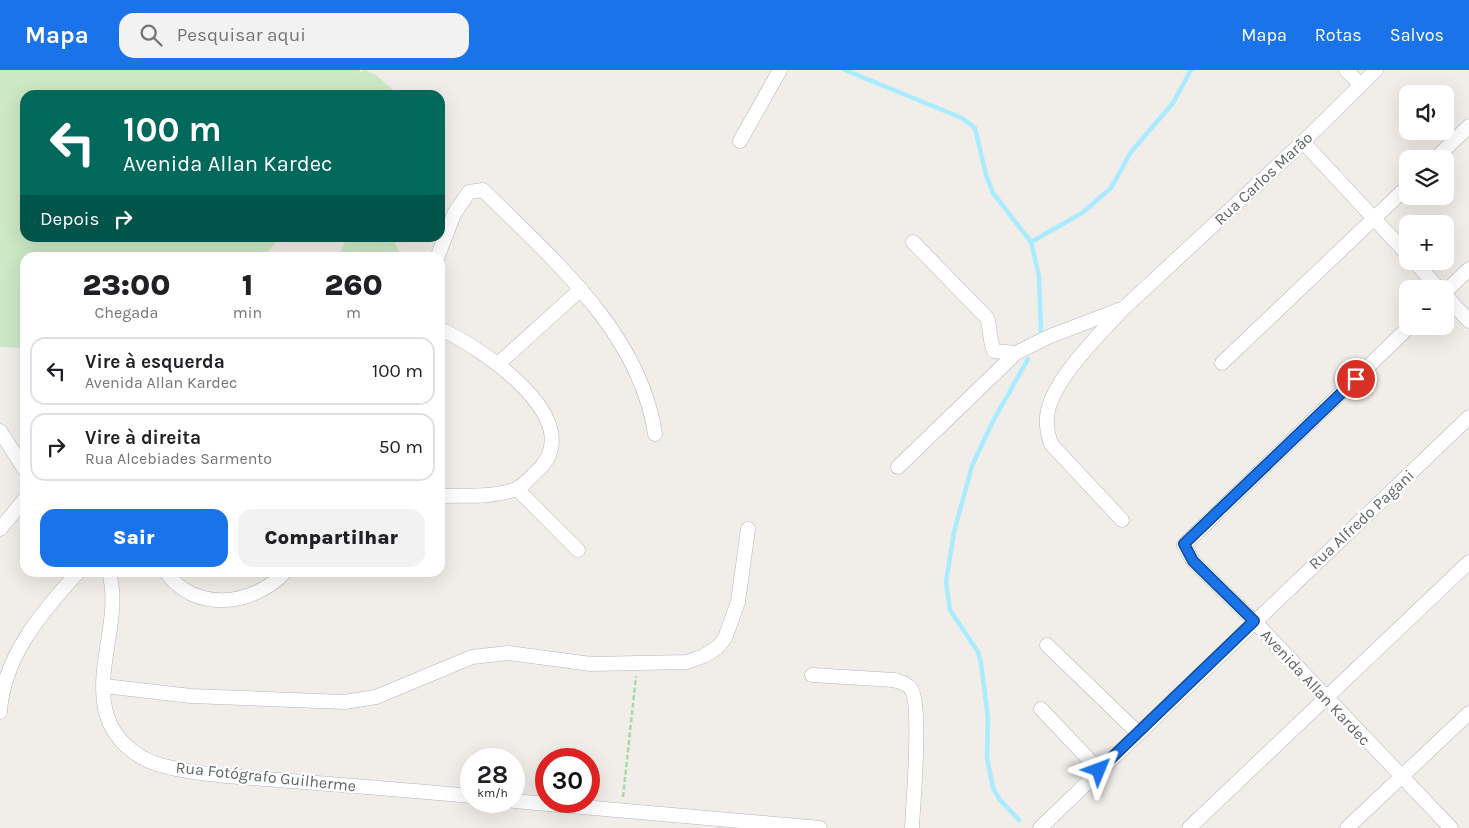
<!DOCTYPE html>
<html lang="pt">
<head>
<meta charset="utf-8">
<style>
	body { margin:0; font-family:Karla,sans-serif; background:#f2f2f2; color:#202124; height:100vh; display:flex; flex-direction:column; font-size:19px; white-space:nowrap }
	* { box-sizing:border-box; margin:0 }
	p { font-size:16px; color:#757577 }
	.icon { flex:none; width:28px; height:28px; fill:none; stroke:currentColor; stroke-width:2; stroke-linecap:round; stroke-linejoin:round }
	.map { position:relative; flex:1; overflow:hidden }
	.panel { position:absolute; left:20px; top:182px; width:425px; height:325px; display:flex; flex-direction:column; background:#fff; border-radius:15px; box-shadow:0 5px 20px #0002 }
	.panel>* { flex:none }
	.guide { position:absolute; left:20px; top:20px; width:425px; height:152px; border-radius:15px; box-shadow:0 5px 20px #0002; background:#00695c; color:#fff; overflow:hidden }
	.fabs { position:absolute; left:1399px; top:15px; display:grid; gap:10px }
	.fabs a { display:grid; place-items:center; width:55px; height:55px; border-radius:10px; background:#fff; box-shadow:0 5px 20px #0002; font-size:25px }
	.speed { position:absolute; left:460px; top:678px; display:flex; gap:10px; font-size:25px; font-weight:700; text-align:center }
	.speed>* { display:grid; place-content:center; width:65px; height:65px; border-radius:50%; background:#fff; box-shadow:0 5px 20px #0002; line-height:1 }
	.speed small { font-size:12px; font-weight:400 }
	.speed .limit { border:8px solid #d22; background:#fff; color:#111 }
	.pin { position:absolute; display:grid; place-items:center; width:42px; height:42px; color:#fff; margin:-21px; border:2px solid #fff; border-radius:50%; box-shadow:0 1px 5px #0007 }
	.me { position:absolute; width:55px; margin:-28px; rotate:46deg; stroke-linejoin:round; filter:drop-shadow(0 0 4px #0008) }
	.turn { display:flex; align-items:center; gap:18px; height:105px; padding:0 20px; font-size:22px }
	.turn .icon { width:65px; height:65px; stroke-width:2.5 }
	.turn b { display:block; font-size:35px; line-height:42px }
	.then { display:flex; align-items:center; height:48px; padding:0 20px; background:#0003; gap:10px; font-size:19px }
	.eta { display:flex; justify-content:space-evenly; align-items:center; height:85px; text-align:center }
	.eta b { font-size:30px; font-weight:800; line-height:35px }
	.action { display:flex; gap:10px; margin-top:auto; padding:10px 20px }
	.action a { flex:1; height:58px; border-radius:15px; background:#1a73e8; color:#fff; font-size:20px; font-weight:800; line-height:58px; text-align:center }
	.action a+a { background:#f2f2f2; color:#202124 }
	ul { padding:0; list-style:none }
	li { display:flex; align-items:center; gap:15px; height:68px; margin:0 10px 8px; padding:0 10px; border:2px solid #e0e0e0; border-radius:15px }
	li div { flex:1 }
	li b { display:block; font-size:19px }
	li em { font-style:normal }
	header { display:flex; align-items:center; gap:30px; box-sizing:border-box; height:70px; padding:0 25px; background:#1a73e8; color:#fff }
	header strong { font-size:24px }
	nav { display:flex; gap:28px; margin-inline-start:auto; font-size:18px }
	.search { width:350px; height:45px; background:#f2f2f2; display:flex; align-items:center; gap:12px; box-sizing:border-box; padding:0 18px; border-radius:15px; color:#757577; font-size:19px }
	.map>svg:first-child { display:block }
	.green { fill:#cce8c4 }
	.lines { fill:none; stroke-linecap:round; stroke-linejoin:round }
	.stream { stroke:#aaecff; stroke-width:4.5 }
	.minor-casing { stroke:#b3b7ba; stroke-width:15 }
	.path { stroke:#a7dbaa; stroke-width:2.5; stroke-dasharray:5 2.5; stroke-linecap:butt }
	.minor { stroke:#fff; stroke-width:14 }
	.route-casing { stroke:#114b97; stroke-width:12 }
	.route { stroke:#1a73e8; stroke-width:9 }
	.labels { text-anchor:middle; stroke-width:4.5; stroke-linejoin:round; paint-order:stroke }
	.street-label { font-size:16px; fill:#5f6568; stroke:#fff }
</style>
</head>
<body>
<header>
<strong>Mapa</strong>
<div class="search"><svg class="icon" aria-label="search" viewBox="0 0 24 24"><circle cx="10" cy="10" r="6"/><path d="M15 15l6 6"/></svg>Pesquisar aqui</div>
<nav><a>Mapa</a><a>Rotas</a><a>Salvos</a></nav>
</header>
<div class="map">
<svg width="1469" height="758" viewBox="0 0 1469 758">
	<rect width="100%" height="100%" fill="#f1ede8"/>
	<!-- green -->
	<g class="green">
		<polygon points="0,0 361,0 359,3 365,0 376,5 399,25 25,25 25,168 280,168 263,187 25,188 25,278 0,277"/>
		<polygon points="347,168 392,168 402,187 338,187"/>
	</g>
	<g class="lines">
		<!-- stream -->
		<g class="stream">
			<polyline points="845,0 962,48 975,58 986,105 993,123 1031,172 1039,206 1041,261"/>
			<polyline points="1031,172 1082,143 1111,118 1131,82 1173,33 1191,0"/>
			<polyline points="1019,750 1000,730 993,718 987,688 988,648 981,593 978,582 950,540 946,512 954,462 972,396 992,353 1028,289"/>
		</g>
		<!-- minor casing -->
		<g class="minor-casing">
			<g id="minor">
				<polyline points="1346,0 1361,15"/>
				<polyline points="740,71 780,0"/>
				<polyline points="1303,72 1408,185"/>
				<polyline points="1435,89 1469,56"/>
				<path d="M913 172 987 248C991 259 989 270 994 281L1016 283"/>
				<path d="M437 188 454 144 469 122 483 120C552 189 640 262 655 364"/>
				<polyline points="1414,191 1439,219"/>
				<polyline points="1445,222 1469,199"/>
				<polyline points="1445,225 1469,251"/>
				<path d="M1122 240C1098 266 1050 312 1047 347 1046 357 1048 365 1051 374L1122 450"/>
				<polyline points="1410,256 1184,475 1193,491 1254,551 1451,758"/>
				<path d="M440 259C481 277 593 352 536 402 530 408 523 416 516 419 493 428 464 425 440 426"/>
				<polyline points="1222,293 1408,116"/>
				<polyline points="498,294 581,219"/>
				<polyline points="0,361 25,400"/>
				<polyline points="898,397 1016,283 1048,267 1124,238 1303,72 1376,0"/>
				<polyline points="517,419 578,480"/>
				<polyline points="0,459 25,429"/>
				<path d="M109 502C122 549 93 599 107 646 114 669 135 687 157 694 192 705 242 707 278 710 342 715 407 720 471 726"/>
				<path d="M166 502C195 543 253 536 285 502"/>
				<polyline points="1047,575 1138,663"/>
				<path d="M812 605 894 610C900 612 907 613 911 619 922 634 913 734 912 758"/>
				<polyline points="104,616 191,626 344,632 376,627 472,587 508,583 591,594 687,592 704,586 718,577 725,568 738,532 748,459"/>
				<polyline points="1041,639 1099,700"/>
				<path d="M0 642C3 587 42 542 78 502"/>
				<polyline points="514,731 820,758"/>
				<polyline points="1040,758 1469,347"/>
				<polyline points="1189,758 1469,492"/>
				<polyline points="1347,758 1469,643"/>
			</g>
		</g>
		<!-- path -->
		<polyline class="path" points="623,727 636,606"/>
		<!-- minor -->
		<use href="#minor" class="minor"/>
	</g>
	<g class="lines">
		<!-- route casing -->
		<g class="route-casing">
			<polyline id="route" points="1099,700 1254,551 1193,491 1184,474 1356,309"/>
		</g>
		<!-- route -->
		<use href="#route" class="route"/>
	</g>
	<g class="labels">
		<!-- street labels -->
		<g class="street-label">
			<text transform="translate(1263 108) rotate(-43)" y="6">Rua Carlos Marão</text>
			<text transform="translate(1361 449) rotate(-43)" y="6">Rua Alfredo Pagani</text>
			<text transform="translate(1316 617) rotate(47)" y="6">Avenida Allan Kardec</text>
			<text transform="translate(266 706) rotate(6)" y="6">Rua Fotógrafo Guilherme</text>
		</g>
	</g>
</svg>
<div class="fabs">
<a><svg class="icon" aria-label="sound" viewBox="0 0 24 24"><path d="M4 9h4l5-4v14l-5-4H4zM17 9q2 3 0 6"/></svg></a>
<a><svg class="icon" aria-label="layers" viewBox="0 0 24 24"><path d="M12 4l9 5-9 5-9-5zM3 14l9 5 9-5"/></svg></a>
<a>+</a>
<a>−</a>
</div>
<div class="speed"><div>28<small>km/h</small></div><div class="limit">30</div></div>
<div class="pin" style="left:1356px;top:309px;background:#d93025"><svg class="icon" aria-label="arrive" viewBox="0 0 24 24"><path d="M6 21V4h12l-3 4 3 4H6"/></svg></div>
<svg class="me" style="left:1099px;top:700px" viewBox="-20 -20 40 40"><path d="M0-17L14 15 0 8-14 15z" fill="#1a73e8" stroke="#fff" stroke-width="4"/></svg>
<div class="guide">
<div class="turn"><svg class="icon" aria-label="left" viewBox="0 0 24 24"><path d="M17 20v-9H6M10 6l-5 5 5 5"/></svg><div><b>100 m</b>Avenida Allan Kardec</div></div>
<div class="then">Depois<svg class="icon" aria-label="right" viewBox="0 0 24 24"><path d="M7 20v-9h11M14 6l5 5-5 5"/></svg></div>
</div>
<section class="panel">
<div class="eta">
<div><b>23:00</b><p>Chegada</p></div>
<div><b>1</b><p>min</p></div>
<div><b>260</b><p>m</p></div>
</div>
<ul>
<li><svg class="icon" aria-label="left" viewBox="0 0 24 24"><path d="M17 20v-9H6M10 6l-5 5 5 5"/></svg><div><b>Vire à esquerda</b><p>Avenida Allan Kardec</p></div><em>100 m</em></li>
<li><svg class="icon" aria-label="right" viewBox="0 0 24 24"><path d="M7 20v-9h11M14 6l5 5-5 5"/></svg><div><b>Vire à direita</b><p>Rua Alcebiades Sarmento</p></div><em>50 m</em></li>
</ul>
<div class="action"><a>Sair</a><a>Compartilhar</a></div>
</section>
</div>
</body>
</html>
